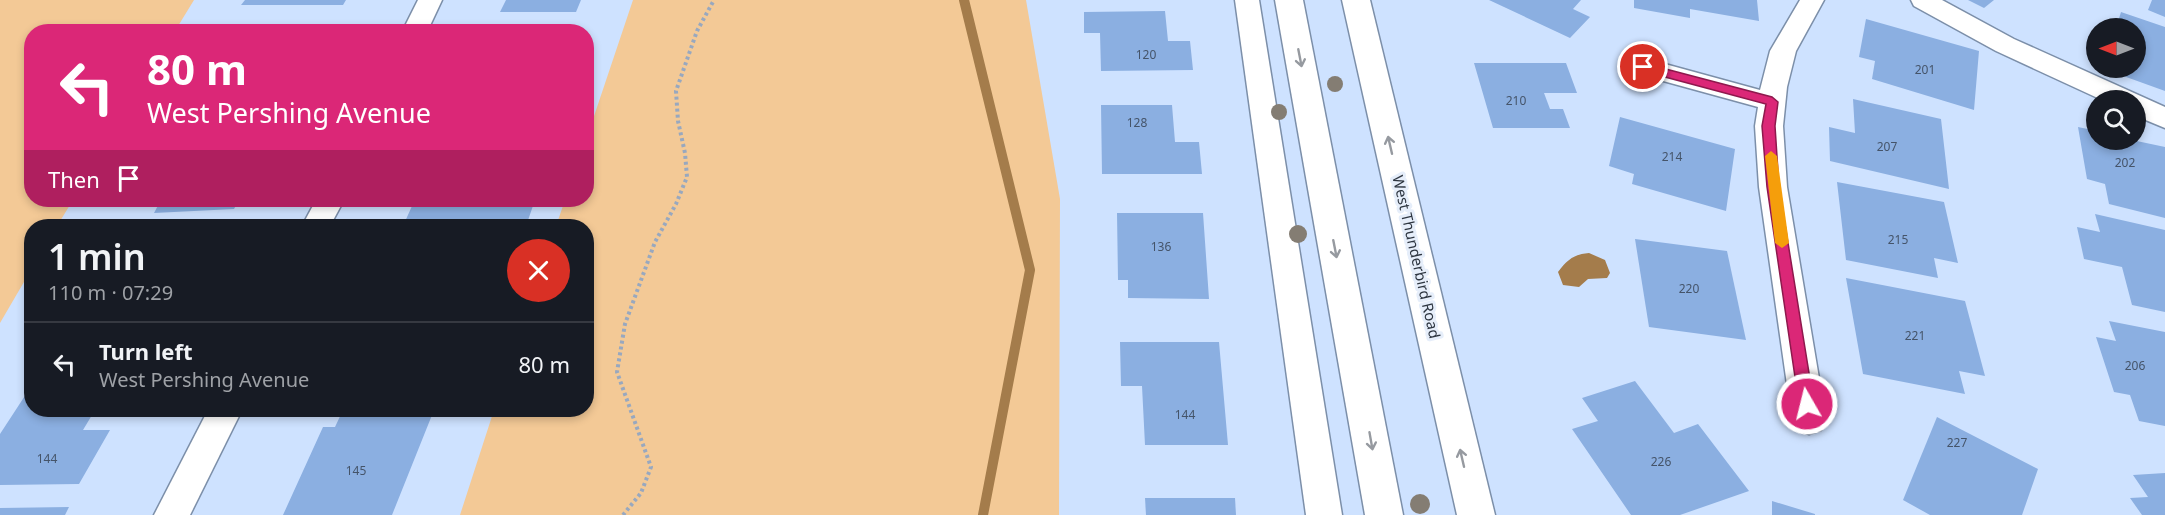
<!DOCTYPE html>
<html lang="en">
<head>
<meta charset="utf-8">
<style>
	body { margin:0; font-family:"Noto Sans",sans-serif; background:#20242c; color:#f1f3f6; height:100vh; display:flex; flex-direction:column; font-size:22px; white-space:nowrap }
	* { box-sizing:border-box; margin:0 }
	p { font-size:20px; color:#9ea1a6 }
	.icon { flex:none; width:33px; height:33px; fill:none; stroke:currentColor; stroke-width:2; stroke-linecap:round; stroke-linejoin:round }
	.map { position:relative; flex:1; overflow:hidden }
	.panel { position:absolute; left:24px; top:219px; width:570px; height:198px; display:flex; flex-direction:column; background:#171b24; border-radius:24px; box-shadow:0 3px 9px #0003 }
	.panel>* { flex:none }
	.hud { position:absolute; left:24px; top:24px; width:570px; height:183px; border-radius:24px; box-shadow:0 3px 9px #0003; background:#db2777; color:#fff; overflow:hidden }
	.needle { width:39px; rotate:270deg }
	.controls { position:absolute; left:2086px; top:18px; display:grid; gap:12px }
	.controls a { display:grid; place-items:center; width:60px; height:60px; border-radius:50%; background:#171b24; box-shadow:0 3px 9px #0003; font-size:30px }
	.pin { position:absolute; display:grid; place-items:center; width:51px; height:51px; color:#fff; margin:-26px; border:3px solid #fff; border-radius:50%; box-shadow:0 2px 6px #0007 }
	.me { position:absolute; width:66px; margin:-33px; rotate:352deg; stroke-linejoin:round; filter:drop-shadow(0 0 4px #0008) }
	.turn { display:flex; align-items:center; gap:21px; height:126px; padding:0 24px; font-size:27px }
	.turn .icon { width:78px; height:78px; stroke-width:2.5 }
	.turn b { display:block; font-size:42px; line-height:51px }
	.then { display:flex; align-items:center; height:57px; padding:0 24px; background:#0003; gap:12px; font-size:22px }
	.round { display:grid; place-items:center; flex:none; width:63px; height:63px; border-radius:32px; background:#20242c }
	.head { display:flex; align-items:center; justify-content:space-between; height:102px; padding:0 24px }
	h1 { font-size:36px; font-weight:600; line-height:45px }
	ul { padding:0; list-style:none }
	li { display:flex; align-items:center; gap:18px; height:84px; padding:0 24px; border-top:2px solid #363941 }
	li div { flex:1 }
	li b { display:block; font-size:22px }
	li em { font-style:normal }
	.map>svg:first-child { display:block }
	.green { fill:#f3c996 }
	.water { fill:#a47c4b }
	.lines { fill:none; stroke-linecap:round; stroke-linejoin:round }
	.stream { stroke:#a47c4b; stroke-width:10 }
	.building { fill:#8bafe1 }
	.street-casing { stroke:#7c8fa9; stroke-width:3 }
	.secondary-casing { stroke:#7c8fa9; stroke-width:3 }
	.path { stroke:#98a8bf; stroke-width:4; stroke-dasharray:3 3; stroke-linecap:butt }
	.street { fill:#fff; fill-rule:evenodd }
	.secondary { fill:#fff; fill-rule:evenodd }
	.tree { fill:#847d73 }
	.oneway { stroke:#969aa0 }
	.route { fill:#db2777; stroke:#8e194d; stroke-width:1.5 }
	.slow { fill:#f59e0b }
	.labels { text-anchor:middle; stroke-width:6; stroke-linejoin:round; paint-order:stroke }
	.number-label { font-size:12px; fill:#455469 }
	.street-label { font-size:15px; fill:#2e3641; stroke:#e6eefa }
</style>
</head>
<body>
<div class="map">
<svg width="2165" height="515" viewBox="0 0 2165 515">
	<rect width="100%" height="100%" fill="#cee2ff"/>
	<!-- green -->
	<g class="green">
		<polygon points="0,0 194,0 175,31 32,32 32,200 73,200 57,226 32,226 31,270 0,323"/>
		<polygon points="633,0 1026,0 1060,199 1059,515 460,515 494,410 586,410 586,226 556,226 565,200 586,200 587,137"/>
	</g>
	<!-- water -->
	<path class="water" d="M1589 253 1605 260 1610 273 1607 278 1588 279 1579 287 1563 285 1558 272C1567 260 1574 254 1589 253Z"/>
	<g class="lines">
		<!-- stream -->
		<polyline class="stream" points="964,0 1030,270 983,515"/>
	</g>
	<!-- building -->
	<g class="building">
		<polygon points="245,0 346,0 343,5 241,5"/>
		<polygon points="506,0 581,0 576,12 500,12"/>
		<polygon points="1489,0 1581,0 1573,9 1590,17 1570,38"/>
		<polygon points="1634,0 1757,0 1759,21 1690,9 1690,18 1634,8"/>
		<polygon points="1968,0 1994,0 1984,8"/>
		<polygon points="2152,0 2165,0 2165,17 2148,10"/>
		<polygon points="1165,11 1168,41 1190,41 1193,70 1101,71 1100,33 1084,33 1084,12"/>
		<polygon points="2121,12 2165,27 2165,91 2104,69 2136,68 2136,28 2116,28"/>
		<polygon points="1866,19 1979,51 1974,110 1872,79 1875,61 1859,57"/>
		<polygon points="1474,63 1566,63 1577,93 1544,93 1550,109 1563,109 1570,128 1493,128"/>
		<polygon points="1853,99 1941,119 1949,189 1830,161 1829,127 1855,133"/>
		<polygon points="1101,105 1172,105 1175,142 1199,142 1202,174 1102,174"/>
		<polygon points="1620,117 1735,149 1726,211 1632,184 1634,174 1609,166"/>
		<polygon points="2078,127 2097,131 2097,140 2132,140 2165,147 2165,218 2109,204 2105,184 2087,179"/>
		<polygon points="1837,182 1944,202 1958,263 1934,258 1938,278 1846,260"/>
		<polygon points="161,200 239,200 234,209 154,213"/>
		<polygon points="424,200 535,200 526,226 403,226 412,206 421,206"/>
		<polygon points="1117,213 1203,213 1209,299 1128,298 1128,280 1118,280"/>
		<polygon points="2095,214 2165,230 2165,312 2132,305 2122,267 2084,259 2077,227 2100,232"/>
		<polygon points="1635,239 1727,251 1746,340 1649,327"/>
		<polygon points="1846,278 1965,301 1985,376 1959,371 1965,394 1863,374"/>
		<polygon points="2109,321 2165,332 2165,426 2139,421 2130,395 2114,392 2096,337 2116,341"/>
		<polygon points="1120,342 1219,342 1228,445 1145,445 1142,386 1121,386"/>
		<polygon points="1635,381 1674,433 1698,424 1749,491 1680,515 1631,515 1572,429 1598,421 1582,398"/>
		<polygon points="32,385 32,410 95,410 83,430 110,430 79,484 0,485 0,434"/>
		<polygon points="343,410 434,410 392,515 283,515 323,427 335,427"/>
		<polygon points="1937,417 2038,469 2022,515 1930,515 1903,500"/>
		<polygon points="2165,473 2165,515 2142,515 2130,498 2148,497 2133,475"/>
		<polygon points="1145,498 1235,498 1236,515 1146,515"/>
		<polygon points="1772,501 1815,514 1815,515 1772,515"/>
		<polygon points="69,507 65,515 0,515 0,508"/>
	</g>
	<g class="lines">
		<!-- street casing -->
		<g class="street-casing">
			<g id="street">
				<polygon points="418,0 442,0 427,32 402,32"/>
				<polygon points="1235,0 1259,0 1342,515 1306,515"/>
				<polygon points="1800,0 1824,0 1796,51 1787,87 1783,126 1787,187 1826,420 1821,430 1809,434 1797,430 1792,420 1759,187 1755,126 1758,107 1634,73 1630,67 1634,61 1643,58 1760,90 1770,51"/>
				<polygon points="1911,0 1942,0 2014,39 2165,107 2165,128 2136,116 2136,100 2102,100 1996,51 1914,6"/>
				<polygon points="316,200 344,200 330,226 302,226"/>
				<polygon points="208,410 242,410 190,515 154,515"/>
			</g>
		</g>
		<!-- secondary casing -->
		<g class="secondary-casing">
			<g id="secondary">
				<polygon points="1275,0 1303,0 1403,515 1365,515"/>
				<polygon points="1342,0 1370,0 1495,515 1457,515"/>
			</g>
		</g>
		<!-- path -->
		<polyline class="path" points="623,515 641,493 651,467 617,372 625,324 655,242 676,204 687,177 685,153 678,121 676,91 697,31 714,0"/>
		<!-- street -->
		<use href="#street" class="street"/>
		<!-- secondary -->
		<use href="#secondary" class="secondary"/>
	</g>
	<!-- trees -->
	<g class="tree">
		<circle cx="1335" cy="84" r="8"/>
		<circle cx="1279" cy="112" r="8"/>
		<circle cx="1298" cy="234" r="9"/>
		<circle cx="1420" cy="504" r="10"/>
	</g>
	<!-- one-way arrows -->
	<defs><path id="oneway-shaft" d="M-6 0H5M1.5-3L5.5 0L1.5 3" fill="none" stroke-width="1.6" stroke-linecap="round" stroke-linejoin="round" transform="scale(1.5)"/></defs>
	<g class="oneway">
		<use href="#oneway-shaft" transform="translate(1300 58) rotate(79)"/>
		<use href="#oneway-shaft" transform="translate(1390 145) rotate(-103)"/>
		<use href="#oneway-shaft" transform="translate(1335 249) rotate(79)"/>
		<use href="#oneway-shaft" transform="translate(1371 441) rotate(80)"/>
		<use href="#oneway-shaft" transform="translate(1462 458) rotate(-103)"/>
	</g>
	<!-- route -->
	<polygon class="route" points="1643,63 1772,97 1778,102 1775,126 1779,187 1814,404 1812,408 1807,410 1801,408 1799,404 1767,187 1762,126 1766,104 1639,70 1637,67"/>
	<!-- slow -->
	<polygon class="slow" points="1771,151 1777,156 1789,243 1782,248 1775,243 1765,156"/>
	<g class="labels">
		<!-- number labels -->
		<g class="number-label">
			<text x="1146" y="59">120</text>
			<text x="1925" y="74">201</text>
			<text x="1516" y="105">210</text>
			<text x="1137" y="127">128</text>
			<text x="1887" y="151">207</text>
			<text x="1672" y="161">214</text>
			<text x="2125" y="167">202</text>
			<text x="1898" y="244">215</text>
			<text x="1161" y="251">136</text>
			<text x="1689" y="293">220</text>
			<text x="1915" y="340">221</text>
			<text x="2135" y="370">206</text>
			<text x="1185" y="419">144</text>
			<text x="1957" y="447">227</text>
			<text x="47" y="463">144</text>
			<text x="1661" y="466">226</text>
			<text x="356" y="475">145</text>
		</g>
		<!-- street labels -->
		<g class="street-label">
			<text transform="translate(1416 257) rotate(77)" y="5">West Thunderbird Road</text>
		</g>
	</g>
</svg>
<div class="controls">
<a><svg class="needle" viewBox="-14 -14 28 28"><path d="M0-13l5 13h-10z" fill="#e53935"/><path d="M0 13l5-13h-10z" fill="#9ea1a6"/></svg></a>
<a><svg class="icon" aria-label="search" viewBox="0 0 24 24"><circle cx="10" cy="10" r="6"/><path d="M15 15l6 6"/></svg></a>
</div>
<div class="pin" style="left:1643px;top:67px;background:#d93025"><svg class="icon" aria-label="arrive" viewBox="0 0 24 24"><path d="M6 21V4h12l-3 4 3 4H6"/></svg></div>
<svg class="me" style="left:1807px;top:404px" viewBox="-20 -20 40 40"><circle r="17" fill="#db2777" stroke="#fff" stroke-width="3"/><path d="M0-11L8 9 0 5-8 9z" fill="#fff"/></svg>
<div class="hud">
<div class="turn"><svg class="icon" aria-label="left" viewBox="0 0 24 24"><path d="M17 20v-9H6M10 6l-5 5 5 5"/></svg><div><b>80 m</b>West Pershing Avenue</div></div>
<div class="then">Then<svg class="icon" aria-label="arrive" viewBox="0 0 24 24"><path d="M6 21V4h12l-3 4 3 4H6"/></svg></div>
</div>
<section class="panel">
<div class="head"><div><h1>1 min</h1><p>110 m · 07:29</p></div><a class="round" style="background:#d93025;color:#fff"><svg class="icon" aria-label="close" viewBox="0 0 24 24"><path d="M6 6l12 12M18 6L6 18"/></svg></a></div>
<ul>
<li><svg class="icon" aria-label="left" viewBox="0 0 24 24"><path d="M17 20v-9H6M10 6l-5 5 5 5"/></svg><div><b>Turn left</b><p>West Pershing Avenue</p></div><em>80 m</em></li>
</ul>
</section>
</div>
</body>
</html>
